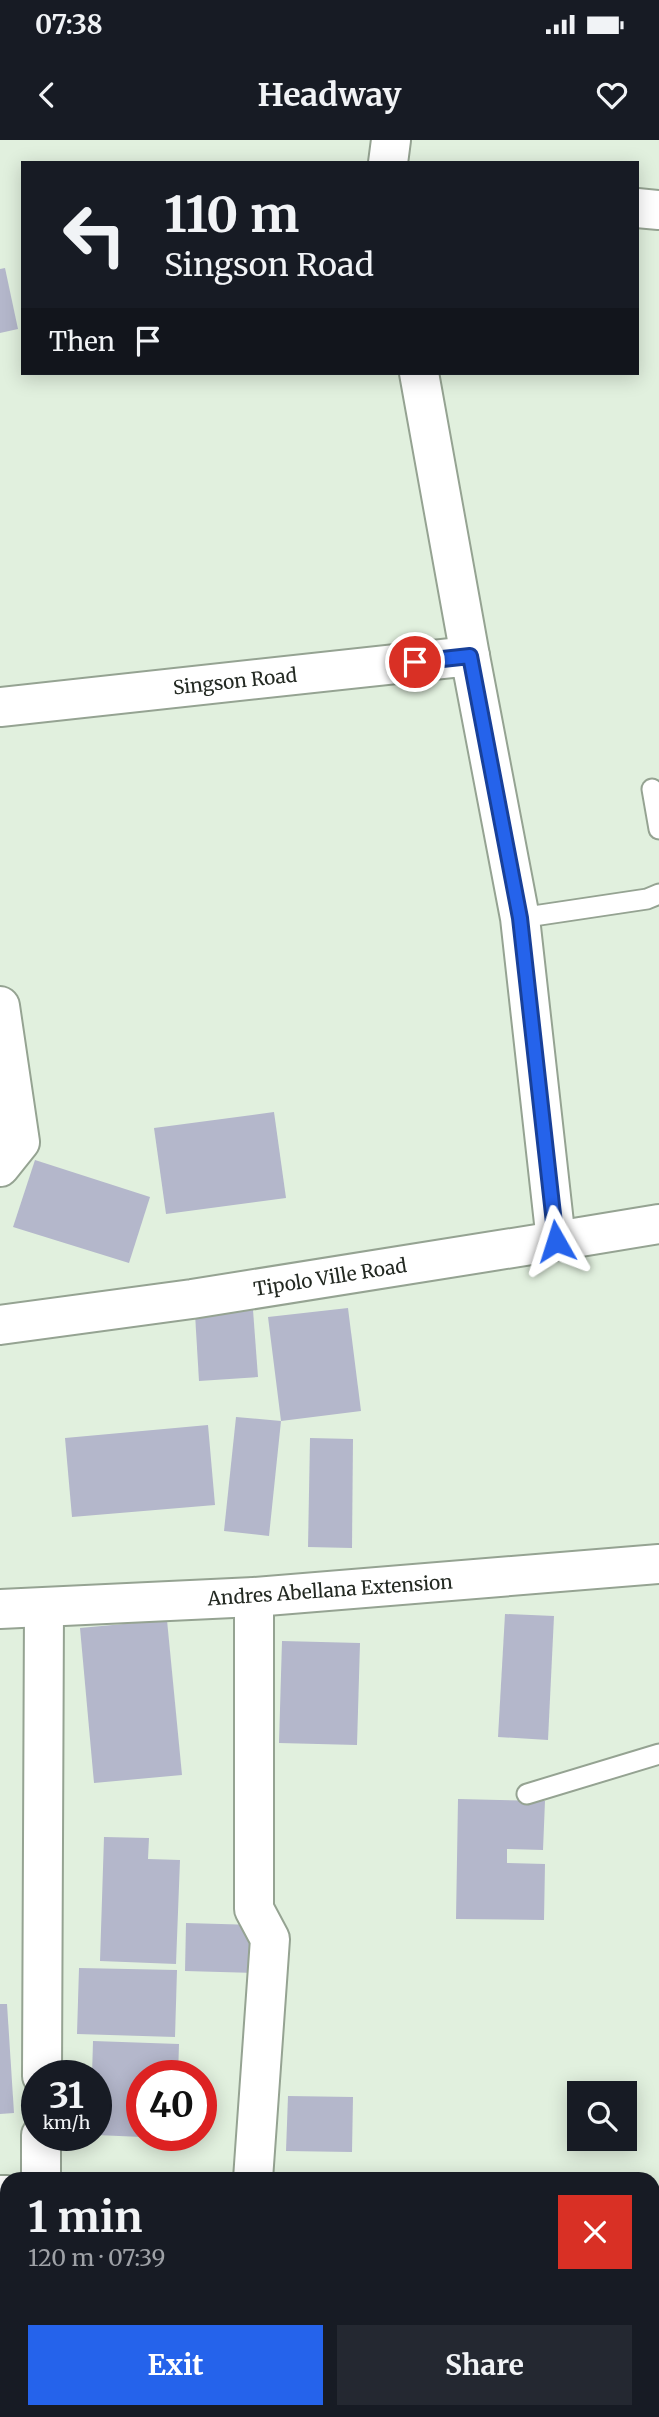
<!DOCTYPE html>
<html lang="en">
<head>
<meta charset="utf-8">
<style>
	body { margin:0; font-family:Merriweather,serif; background:#242831; color:#f1f3f6; height:100vh; display:flex; flex-direction:column; font-size:26px; white-space:nowrap }
	* { box-sizing:border-box; margin:0 }
	p { font-size:23px; color:#9ea1a6 }
	.icon { flex:none; width:38px; height:38px; fill:none; stroke:currentColor; stroke-width:2; stroke-linecap:round; stroke-linejoin:round }
	.map { position:relative; flex:1; overflow:hidden }
	.sheet { position:absolute; left:0px; top:2032px; width:660px; height:247px; display:flex; flex-direction:column; background:#171b24; border-radius:21px 21px 0 0; box-shadow:0 4px 18px #0003 }
	.sheet>* { flex:none }
	.top-card { position:absolute; left:21px; top:21px; width:618px; height:214px; border-radius:0px; box-shadow:0 4px 18px #0003; background:#171b24; color:#f1f3f6; overflow:hidden }
	.controls { position:absolute; left:567px; top:1941px; display:grid; gap:14px }
	.controls a { display:grid; place-items:center; width:70px; height:70px; border-radius:0px; background:#171b24; box-shadow:0 4px 18px #0003; font-size:35px }
	.speed { position:absolute; left:21px; top:1920px; display:flex; gap:14px; font-size:35px; font-weight:700; text-align:center }
	.speed>* { display:grid; place-content:center; width:91px; height:91px; border-radius:50%; background:#171b24; box-shadow:0 4px 18px #0003; line-height:1 }
	.speed small { font-size:18px; font-weight:400 }
	.speed .limit { border:10px solid #d22; background:#fff; color:#111 }
	.pin { position:absolute; display:grid; place-items:center; width:60px; height:60px; color:#fff; margin:-30px; border:4px solid #fff; border-radius:50%; box-shadow:0 2px 7px #0007 }
	.me { position:absolute; width:77px; margin:-38px; rotate:354deg; stroke-linejoin:round; filter:drop-shadow(0 0 5px #0008) }
	.turn { display:flex; align-items:center; gap:24px; height:147px; padding:0 28px; font-size:32px }
	.turn .icon { width:91px; height:91px; stroke-width:2.5 }
	.turn b { display:block; font-size:49px; line-height:60px }
	.then { display:flex; align-items:center; height:66px; padding:0 28px; background:#0003; gap:14px; font-size:26px }
	.round { display:grid; place-items:center; flex:none; width:74px; height:74px; border-radius:0px; background:#242831 }
	.summary { display:flex; align-items:center; justify-content:space-between; height:119px; padding:0 28px }
	h1 { font-size:42px; font-weight:700; line-height:52px }
	.action { display:flex; gap:14px; margin-top:auto; padding:14px 28px }
	.action a { flex:1; height:80px; border-radius:0px; background:#2563eb; color:#fff; font-size:28px; font-weight:700; line-height:80px; text-align:center }
	.action a+a { background:#242831; color:#f1f3f6 }
	.status { display:flex; justify-content:space-between; align-items:center; height:49px; padding:0 35px; background:#171b24; direction:ltr }
	.status svg { height:19px; fill:currentColor }
	header { display:flex; justify-content:space-between; align-items:center; height:91px; padding:0 28px; background:#171b24; font-size:32px; font-weight:700 }
	.map>svg:first-child { display:block }
	.building { fill:#b4b7cb }
	.lines { fill:none; stroke-linecap:round; stroke-linejoin:round }
	.lane-casing { stroke:#95a392; stroke-width:23 }
	.street-casing { stroke:#95a392; stroke-width:42 }
	.secondary-casing { stroke:#95a392; stroke-width:42 }
	.lane { stroke:#fff; stroke-width:19 }
	.street { stroke:#fff; stroke-width:38 }
	.secondary { stroke:#fff; stroke-width:38 }
	.route-casing { stroke:#184099; stroke-width:18 }
	.route { stroke:#2563eb; stroke-width:12 }
	.labels { text-anchor:middle; stroke-width:6; stroke-linejoin:round; paint-order:stroke }
	.street-label { font-size:19px; fill:#232922; stroke:#fff }
</style>
</head>
<body>
<div class="status"><b>07:38</b><svg viewBox="0 0 49 12"><path d="M0 12V9h3v3zM5 12V6h3v6zM10 12V3h3v9zM15 12V0h3v12zM26 1h20v11H26zM47 4h2v5h-2z"/></svg></div>
<header><svg class="icon" aria-label="back" viewBox="0 0 24 24"><path d="M15 5l-7 7 7 7"/></svg>Headway<svg class="icon" aria-label="heart" viewBox="0 0 24 24"><path d="M12 20l-8-8c-3-5 5-10 8-4 3-6 11-1 8 4z"/></svg></header>
<div class="map">
<svg width="659" height="2277" viewBox="0 0 659 2277">
	<rect width="100%" height="100%" fill="#e1f0de"/>
	<!-- building -->
	<g class="building">
		<polygon points="5,128 18,189 0,193 0,129"/>
		<polygon points="274,972 286,1058 166,1074 154,988"/>
		<polygon points="35,1020 150,1057 129,1123 13,1087"/>
		<polygon points="348,1168 361,1271 281,1281 268,1177"/>
		<polygon points="253,1170 258,1237 199,1241 195,1174"/>
		<polygon points="236,1277 281,1281 269,1396 224,1391"/>
		<polygon points="208,1285 215,1365 72,1377 65,1298"/>
		<polygon points="310,1298 353,1299 352,1408 308,1407"/>
		<polygon points="505,1474 554,1476 548,1600 498,1597"/>
		<polygon points="167,1480 182,1635 94,1643 80,1488"/>
		<polygon points="282,1501 360,1503 357,1605 279,1603"/>
		<polygon points="458,1659 545,1661 543,1710 507,1709 507,1723 545,1724 544,1780 456,1779"/>
		<polygon points="104,1697 149,1698 148,1719 180,1720 176,1824 100,1821"/>
		<polygon points="186,1783 259,1785 258,1833 185,1831"/>
		<polygon points="79,1828 177,1830 175,1897 77,1894"/>
		<polygon points="0,1864 7,1864 14,1973 0,1974"/>
		<polygon points="93,1901 179,1904 178,1936 142,1936 142,1997 96,1995 96,1936 92,1936"/>
		<polygon points="288,1956 353,1957 352,2012 286,2011"/>
	</g>
	<g class="lines">
		<!-- lane casing -->
		<g class="lane-casing">
			<g id="lane">
				<polyline points="652,649 659,689"/>
				<polyline points="520,778 647,759 659,754"/>
				<polyline points="527,1654 659,1614"/>
			</g>
		</g>
		<!-- street casing -->
		<g class="street-casing">
			<g id="street">
				<polyline points="388,23 391,0"/>
				<polyline points="637,68 659,70"/>
				<polyline points="419,233 470,516"/>
				<polyline points="0,866 20,1002 0,1027"/>
				<polyline points="0,1185 192,1159 556,1101"/>
				<polyline points="42,1936 44,1468"/>
				<polyline points="41,2039 41,1995"/>
				<polyline points="253,2039 270,1799 254,1769 254,1457"/>
				<polyline points="0,2055 7,2055"/>
			</g>
		</g>
		<!-- secondary casing -->
		<g class="secondary-casing">
			<g id="secondary">
				<polyline points="0,567 470,516 520,778 556,1101 659,1084"/>
				<polyline points="0,1469 254,1457 659,1424"/>
			</g>
		</g>
		<!-- lane -->
		<use href="#lane" class="lane"/>
		<!-- street -->
		<use href="#street" class="street"/>
		<!-- secondary -->
		<use href="#secondary" class="secondary"/>
	</g>
	<g class="lines">
		<!-- route casing -->
		<g class="route-casing">
			<polyline id="route" points="415,522 470,516 520,778 556,1101"/>
		</g>
		<!-- route -->
		<use href="#route" class="route"/>
	</g>
	<g class="labels">
		<!-- street labels -->
		<g class="street-label">
			<text transform="translate(235 541) rotate(-6)" y="7">Singson Road</text>
			<text transform="translate(330 1137) rotate(-9)" y="7">Tipolo Ville Road</text>
			<text transform="translate(330 1450) rotate(-4)" y="7">Andres Abellana Extension</text>
		</g>
	</g>
</svg>
<div class="controls">
<a><svg class="icon" aria-label="search" viewBox="0 0 24 24"><circle cx="10" cy="10" r="6"/><path d="M15 15l6 6"/></svg></a>
</div>
<div class="speed"><div>31<small>km/h</small></div><div class="limit">40</div></div>
<div class="pin" style="left:415px;top:522px;background:#d93025"><svg class="icon" aria-label="arrive" viewBox="0 0 24 24"><path d="M6 21V4h12l-3 4 3 4H6"/></svg></div>
<svg class="me" style="left:556px;top:1101px" viewBox="-20 -20 40 40"><path d="M0-17L14 15 0 8-14 15z" fill="#2563eb" stroke="#fff" stroke-width="4"/></svg>
<div class="top-card">
<div class="turn"><svg class="icon" aria-label="left" viewBox="0 0 24 24"><path d="M17 20v-9H6M10 6l-5 5 5 5"/></svg><div><b>110 m</b>Singson Road</div></div>
<div class="then">Then<svg class="icon" aria-label="arrive" viewBox="0 0 24 24"><path d="M6 21V4h12l-3 4 3 4H6"/></svg></div>
</div>
<section class="sheet">
<div class="summary"><div><h1>1 min</h1><p>120 m · 07:39</p></div><a class="round" style="background:#d93025;color:#fff"><svg class="icon" aria-label="close" viewBox="0 0 24 24"><path d="M6 6l12 12M18 6L6 18"/></svg></a></div>
<div class="action"><a>Exit</a><a>Share</a></div>
</section>
</div>
</body>
</html>
